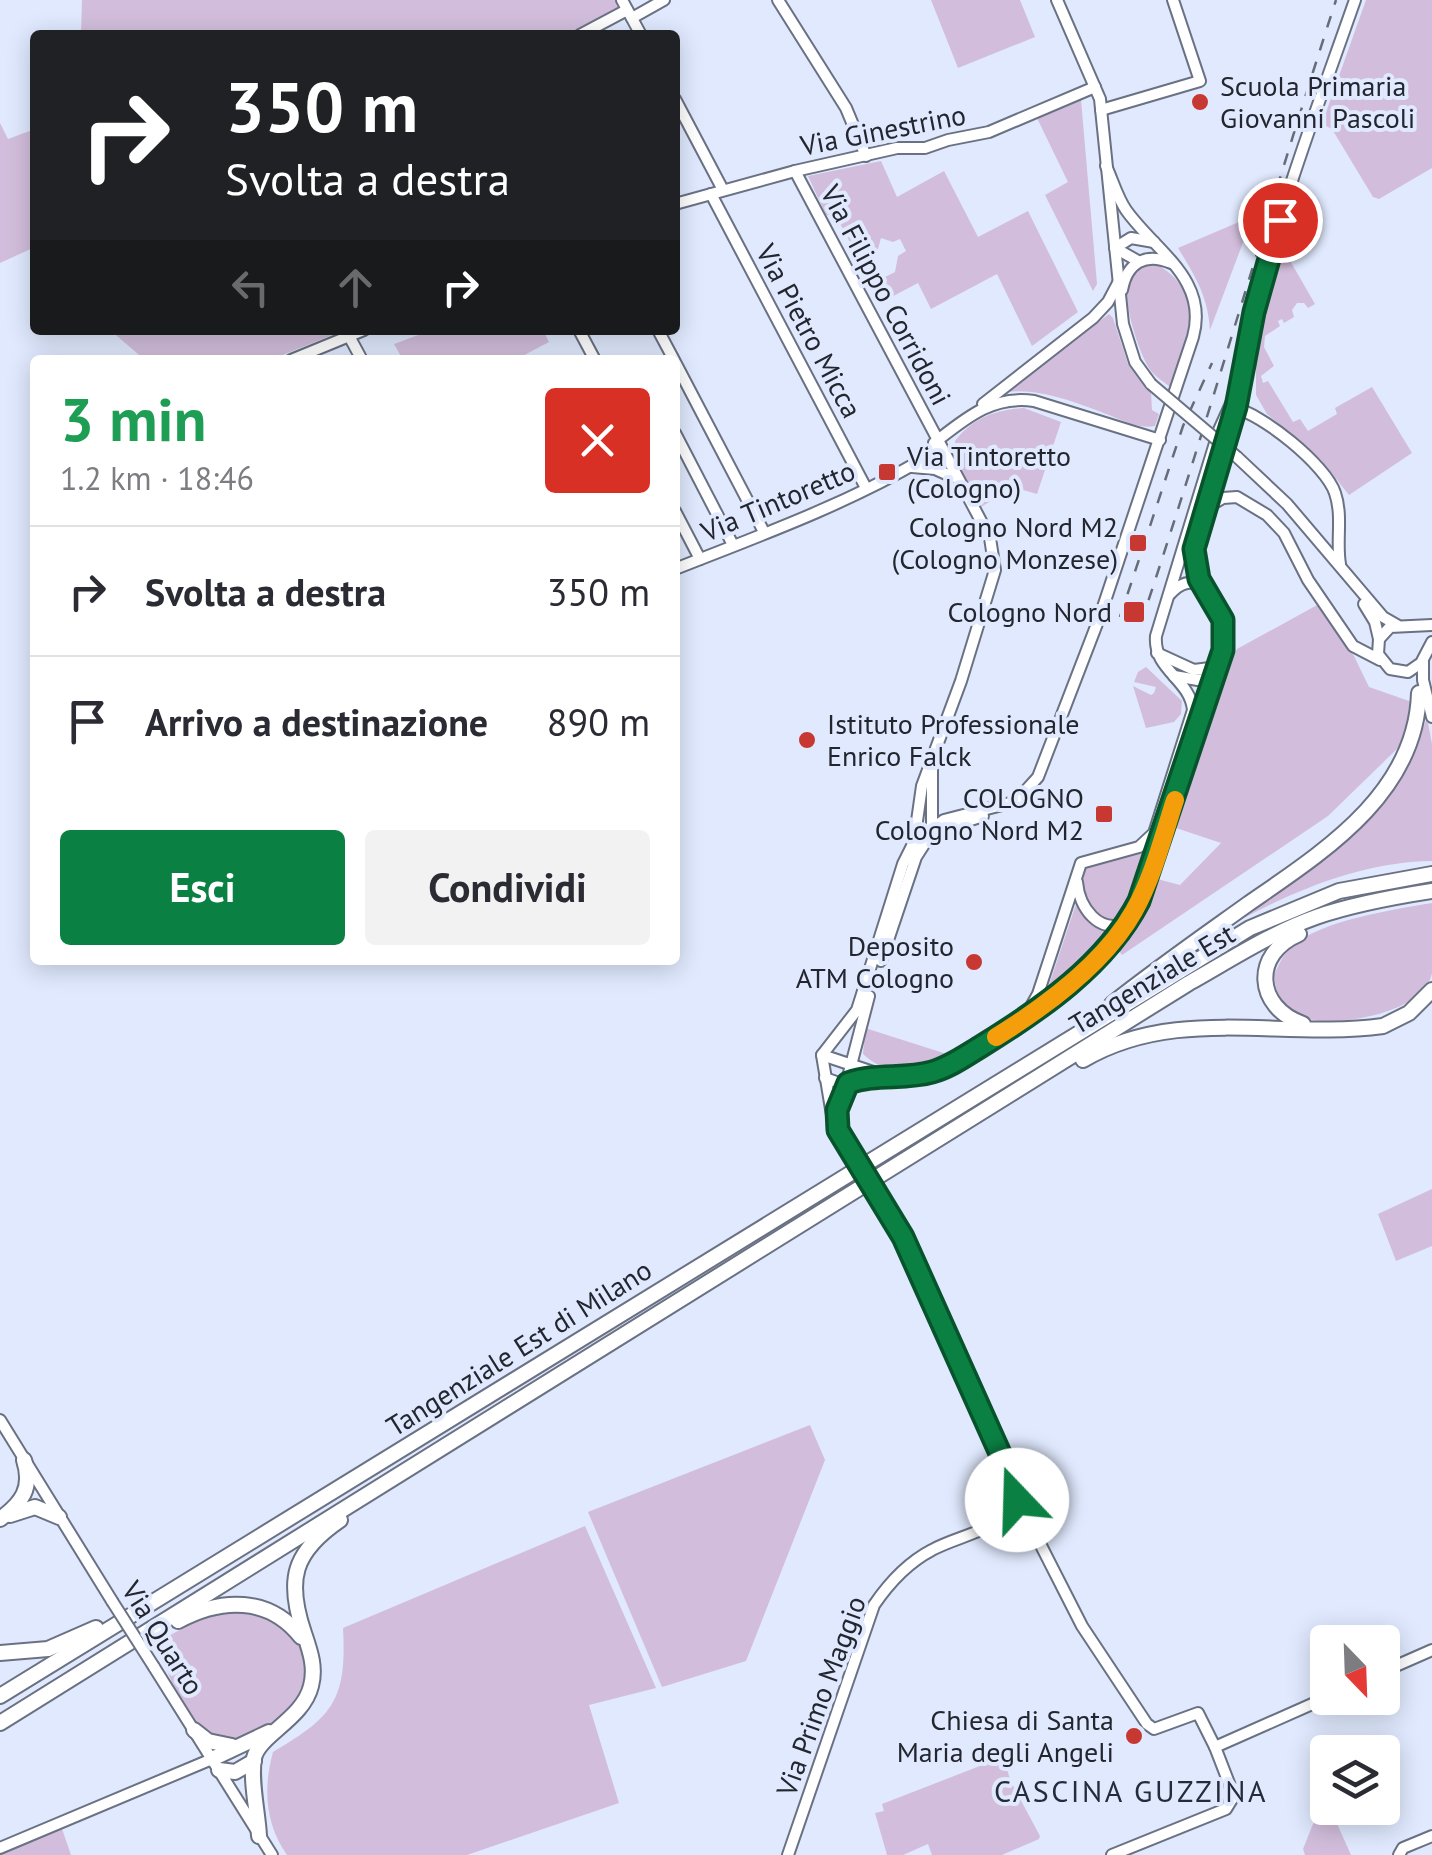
<!DOCTYPE html>
<html lang="it">
<head>
<meta charset="utf-8">
<style>
	body { margin:0; font-family:"PT Sans",sans-serif; background:#f2f2f3; color:#2b2b33; height:100vh; display:flex; flex-direction:column; font-size:38px; white-space:nowrap }
	* { box-sizing:border-box; margin:0 }
	p { font-size:32px; color:#7c7c81 }
	.icon { flex:none; width:55px; height:55px; fill:none; stroke:currentColor; stroke-width:2; stroke-linecap:round; stroke-linejoin:round }
	.map { position:relative; flex:1; overflow:hidden }
	.side { position:absolute; left:30px; top:355px; width:650px; height:610px; display:flex; flex-direction:column; background:#fff; border-radius:10px; box-shadow:0 5px 25px #0003 }
	.side>* { flex:none }
	.guide { position:absolute; left:30px; top:30px; width:650px; height:305px; border-radius:10px; box-shadow:0 5px 25px #0003; background:#202124; color:#fff; overflow:hidden }
	.needle { width:65px; rotate:157deg }
	.controls { position:absolute; left:1310px; top:1625px; display:grid; gap:20px }
	.controls a { display:grid; place-items:center; width:90px; height:90px; border-radius:10px; background:#fff; box-shadow:0 5px 25px #0003; font-size:50px }
	.pin { position:absolute; display:grid; place-items:center; width:85px; height:85px; color:#fff; margin:-42px; border:5px solid #fff; border-radius:50%; box-shadow:0 2px 10px #0007 }
	.me { position:absolute; width:110px; margin:-55px; rotate:339deg; stroke-linejoin:round; filter:drop-shadow(0 0 8px #0008) }
	.turn { display:flex; align-items:center; gap:35px; height:210px; padding:0 30px; font-size:45px }
	.turn .icon { width:130px; height:130px; stroke-width:2.5 }
	.turn b { display:block; font-size:70px; line-height:85px }
	.lanes { display:flex; align-items:center; height:95px; padding:0 30px; background:#0003; justify-content:center; gap:50px; direction:ltr }
	.lanes .off { opacity:.35 }
	.round { display:grid; place-items:center; flex:none; width:105px; height:105px; border-radius:10px; background:#f2f2f3 }
	.summary { display:flex; align-items:center; justify-content:space-between; height:170px; padding:0 30px }
	h1 { font-size:60px; font-weight:700; line-height:75px; color:#1e9e55 }
	.action { display:flex; gap:20px; margin-top:auto; padding:20px 30px }
	.action a { flex:1; height:115px; border-radius:10px; background:#0b8043; color:#fff; font-size:40px; font-weight:700; line-height:115px; text-align:center }
	.action a+a { background:#f2f2f3; color:#2b2b33 }
	ul { padding:0; list-style:none }
	li { display:flex; align-items:center; gap:30px; height:130px; padding:0 30px; border-top:2px solid #e1e1e2 }
	li div { flex:1 }
	li b { display:block; font-size:38px }
	li em { font-style:normal }
	.map>svg:first-child { display:block }
	.green { fill:#d2bedc }
	.lines { fill:none; stroke-linecap:round; stroke-linejoin:round }
	.minor-casing { stroke:#697183; stroke-width:14 }
	.highway-casing { stroke:#697183; stroke-width:18 }
	.minor { stroke:#fff; stroke-width:10 }
	.highway { stroke:#fff; stroke-width:14 }
	.rail { stroke:#666c78; stroke-width:2.5; stroke-dasharray:12 12; stroke-linecap:butt }
	.minor-bridge-casing { stroke:#697183; stroke-width:14; stroke-linecap:butt }
	.minor-bridge { stroke:#fff; stroke-width:10 }
	.route-casing { stroke:#07532c; stroke-width:25 }
	.route { stroke:#0b8043; stroke-width:18 }
	.slow { stroke:#f59e0b; stroke-width:18 }
	.poi-dot { fill:#c63831; stroke:#e0e9fe; stroke-width:4 }
	.labels { text-anchor:middle; stroke-width:8; stroke-linejoin:round; paint-order:stroke }
	.poi-label { font-size:28px; fill:#23262e; stroke:#e0e9fe; text-anchor:end }
	.street-label { font-size:28px; fill:#23262e; stroke:#e0e9fe }
	.neighbourhood-label { font-size:30px; letter-spacing:2.5px; fill:#252b3b; stroke:#e0e9fe }
</style>
</head>
<body>
<div class="map">
<svg width="1432" height="1855" viewBox="0 0 1432 1855">
	<rect width="100%" height="100%" fill="#e0e9fe"/>
	<!-- green -->
	<g class="green">
		<polygon points="82,0 617,0 621,7 569,35 81,35"/>
		<polygon points="931,0 1020,0 1035,37 958,68"/>
		<polygon points="1366,0 1432,0 1432,168 1379,199 1373,197 1332,129 1326,126 1324,118"/>
		<polygon points="1081,100 1097,284 1093,291 1045,195 1068,182 1037,118"/>
		<polygon points="0,123 8,139 35,129 35,247 0,263"/>
		<polygon points="881,161 897,197 944,171 978,237 1028,211 1078,312 1032,346 997,274 931,309 918,283 882,302 873,283 895,272 898,256 906,251 900,239 893,242 881,238 878,249 859,259 836,216 826,215 808,176"/>
		<path d="M1253 216 1210 330C1208 296 1195 276 1178 248Z"/>
		<polygon points="1281,245 1315,304 1308,308 1304,303 1297,303 1292,310 1294,317 1284,323 1282,319 1278,321 1280,326 1265,336 1264,347 1274,366 1261,376 1263,383 1268,381 1293,422 1300,419 1308,431 1337,414 1335,408 1372,387 1412,453 1349,495 1321,460 1267,414 1256,395 1256,331"/>
		<path d="M1153 262C1211 294 1186 338 1170 387 1164 382 1156 377 1151 371 1139 355 1122 300 1128 280 1132 269 1142 264 1153 262Z"/>
		<path d="M1109 314 1113 318 1128 364 1151 391 1152 410 1159 414 1155 426C1138 429 1124 421 1109 415 1077 403 1040 388 1007 392Z"/>
		<polygon points="110,330 345,330 270,360 242,360 240,355 230,360 145,360"/>
		<polygon points="421,330 543,330 549,342 515,360 403,360 394,344 421,334"/>
		<path d="M1024 408 1061 422 1037 494 1013 487 981 507 956 460 955 441C973 418 994 410 1024 408Z"/>
		<polygon points="1319,604 1354,656 1369,687 1412,702 1407,734 1399,747 1328,816 1122,955 1116,947 1137,923 1157,879 1180,885 1221,843 1170,826 1231,659 1237,649"/>
		<polygon points="1146,667 1182,701 1181,714 1174,722 1146,728 1133,686 1151,695 1154,693 1156,687 1134,682 1138,672"/>
		<path d="M1427 718 1432 744V861C1364 862 1300 888 1240 920L1345 842 1368 820 1412 755Z"/>
		<path d="M1142 849 1149 851C1147 875 1136 898 1122 918L1111 922C1090 913 1068 880 1093 862 1106 854 1127 852 1142 849Z"/>
		<path d="M1432 903C1432 925 1432 952 1432 973 1423 1015 1336 1027 1302 1018 1283 1013 1275 992 1274 975 1279 965 1282 956 1290 948 1320 920 1392 910 1432 903Z"/>
		<polygon points="1076,904 1098,927 1115,934 1045,997"/>
		<path d="M865 1028 953 1056C926 1074 887 1078 863 1054Z"/>
		<polygon points="1432,1189 1432,1246 1396,1261 1378,1214"/>
		<polygon points="810,1425 825,1460 746,1661 662,1687 588,1512"/>
		<path d="M585 1526 656 1688 589 1705 619 1803 467 1855H287C265 1824 263 1788 273 1752 333 1717 347 1700 343 1628Z"/>
		<path d="M213 1612C231 1613 258 1611 275 1618 305 1631 314 1680 294 1705 281 1723 243 1746 220 1740 204 1736 189 1716 183 1703 172 1682 159 1662 163 1639Z"/>
		<polygon points="1003,1757 1011,1782 1040,1836 1039,1839 1002,1855 932,1855 928,1844 903,1855 887,1855 875,1813 884,1811 882,1804"/>
		<polygon points="1330,1808 1351,1855 1305,1855 1303,1849 1313,1824"/>
		<polygon points="61,1826 71,1855 0,1855 0,1851"/>
	</g>
	<g class="lines">
		<!-- minor casing -->
		<g class="minor-casing">
			<g id="minor">
				<polyline points="622,0 641,35"/>
				<polyline points="778,0 846,108 866,156"/>
				<polyline points="1057,0 1100,99 1123,324 1135,362 1151,384"/>
				<polyline points="632,18 664,0"/>
				<polyline points="580,35 627,10"/>
				<polyline points="675,99 723,190"/>
				<polyline points="1101,110 1200,81 1173,0"/>
				<polyline points="795,171 990,538 995,570 961,681 922,786 914,842 903,864 857,1010 822,1055 832,1115 845,1140"/>
				<polyline points="711,194 866,488"/>
				<polyline points="675,204 795,171 897,148 925,148 948,140 989,132 1095,87"/>
				<polyline points="1138,261 1115,248 1131,238 1154,242"/>
				<path d="M1122 290C1127 263 1145 252 1171 263"/>
				<polyline points="579,330 595,360"/>
				<polyline points="658,330 674,360"/>
				<polyline points="349,336 362,360"/>
				<polyline points="291,360 364,330"/>
				<polyline points="675,362 764,532"/>
				<polyline points="983,404 1093,318 1108,302 1118,283"/>
				<path d="M1234 408C1261 413 1326 465 1335 493 1343 516 1336 541 1340 564"/>
				<polyline points="675,433 733,545"/>
				<path d="M934 443C966 418 992 395 1034 401L1160 440"/>
				<polyline points="1237,457 1287,504 1383,617 1397,625"/>
				<polyline points="912,467 935,469 953,477"/>
				<polyline points="1204,509 1223,498 1237,497 1267,515 1284,533 1308,580 1353,646 1380,660"/>
				<polyline points="675,511 700,559"/>
				<path d="M675 569C756 537 842 506 918 462 927 457 934 449 938 440"/>
				<path d="M1170 594C1180 583 1190 579 1203 587"/>
				<polyline points="1364,604 1375,622 1379,639"/>
				<polyline points="1432,625 1390,627 1379,639 1378,654 1390,669 1408,672 1421,663 1432,642"/>
				<polyline points="1157,653 1194,670 1218,667"/>
				<polyline points="1423,662 1423,680 1432,717"/>
				<polyline points="1174,676 1198,680 1215,677"/>
				<polyline points="930,837 940,830 983,816"/>
				<path d="M916 840 944 820 1010 803 1019 798 1038 777 1100 616 1193 337C1209 279 1155 251 1126 210 1117 197 1113 181 1106 166"/>
				<path d="M1077 882C1079 907 1099 935 1126 923"/>
				<polyline points="881,961 916,857 932,832 932,769"/>
				<path d="M1028 1012 1038 994 1081 863 1139 847 1154 833 1193 710C1190 679 1153 670 1156 636L1219 430 1234 397"/>
				<polyline points="822,1055 879,1074"/>
				<path d="M825 1078 842 1084 870 1077 914 1076 954 1063 1036 1012 1109 944 1126 923 1142 895 1223 650C1229 601 1191 591 1193 551 1196 509 1224 454 1235 411 1243 380 1246 346 1254 314 1279 207 1319 103 1355 0"/>
				<polyline points="837,1119 869,996"/>
				<polyline points="886,1206 903,1237 1013,1485 1015,1505"/>
				<polyline points="0,1420 112,1601"/>
				<polyline points="1015,1505 1026,1516 1082,1626 1147,1724 1154,1729 1198,1713 1215,1747"/>
				<polyline points="154,1667 272,1855"/>
				<polyline points="1382,1672 1432,1650"/>
				<polyline points="0,1848 212,1759"/>
				<path d="M788 1855 874 1605C889 1583 907 1563 932 1550 957 1536 1000 1530 1015 1505"/>
				<polyline points="1112,1855 1226,1809 1234,1796 1215,1747 1328,1697"/>
				<polyline points="1399,1855 1403,1848 1432,1836"/>
			</g>
		</g>
		<!-- highway casing -->
		<g class="highway-casing">
			<g id="highway">
				<path d="M1299 934C1252 954 1255 1007 1303 1024"/>
				<path d="M1112 1004C1156 969 1202 937 1248 904 1323 852 1416 794 1419 693"/>
				<path d="M1083 1060C1176 1005 1281 1040 1383 1026L1409 1013 1432 990"/>
				<polyline points="10,1515 35,1507 59,1517"/>
				<path d="M0 1519C22 1503 33 1488 24 1460"/>
				<path d="M178 1621C221 1598 269 1596 301 1637"/>
				<polyline points="0,1653 48,1649 96,1628"/>
				<polyline points="0,1696 1250,928 1339,891 1432,874"/>
				<path d="M0 1723 1189 983C1230 960 1271 933 1316 917 1354 904 1393 897 1432 891"/>
				<polyline points="194,1730 208,1741 232,1746"/>
				<polyline points="212,1759 269,1732"/>
				<polyline points="219,1770 235,1772 254,1761"/>
				<path d="M259 1836C258 1813 250 1781 254 1758 259 1735 303 1719 311 1686 316 1667 310 1651 304 1633 286 1580 293 1552 340 1520"/>
			</g>
		</g>
		<!-- minor -->
		<use href="#minor" class="minor"/>
		<!-- highway -->
		<use href="#highway" class="highway"/>
		<!-- rail -->
		<g class="rail">
			<polyline points="1120,617 1183,426 1212,363"/>
			<path d="M1141 623C1210 416 1269 207 1336 0"/>
		</g>
		<!-- minor-bridge casing -->
		<g class="minor-bridge-casing">
			<g id="minor-bridge">
				<polyline points="1151,384 1237,457"/>
				<polyline points="845,1140 886,1206"/>
				<polyline points="112,1601 154,1667"/>
			</g>
		</g>
		<!-- minor-bridge -->
		<use href="#minor-bridge" class="minor-bridge"/>
	</g>
	<g class="lines">
		<!-- route casing -->
		<g class="route-casing">
			<path id="route" d="M1017 1500 1016 1489 903 1237 838 1130 837 1110 848 1083C876 1073 904 1080 932 1072 950 1067 965 1056 980 1047 1040 1010 1106 965 1139 901L1223 650V620L1199 579 1194 549 1236 407 1254 312 1280 220"/>
		</g>
		<!-- route -->
		<use href="#route" class="route"/>
		<!-- slow -->
		<path class="slow" d="M996 1037C1046 1006 1105 963 1134 911 1153 877 1163 837 1175 800"/>
	</g>
	<!-- markers -->
	<g class="poi-dot">
		<circle cx="1200" cy="102" r="10"/>
		<rect x="877" y="462" width="20" height="20" rx="5"/>
		<rect x="1128" y="533" width="20" height="20" rx="5"/>
		<rect x="1122" y="600" width="24" height="24" rx="5"/>
		<circle cx="807" cy="740" r="10"/>
		<rect x="1094" y="804" width="20" height="20" rx="5"/>
		<circle cx="974" cy="962" r="10"/>
		<circle cx="1134" cy="1736" r="10"/>
	</g>
	<g class="labels">
		<!-- poi labels -->
		<g class="poi-label">
			<text x="1220" y="96" text-anchor="start">Scuola Primaria<tspan x="1220" dy="32">Giovanni Pascoli</tspan></text>
			<text x="907" y="466" text-anchor="start">Via Tintoretto<tspan x="907" dy="32">(Cologno)</tspan></text>
			<text x="1118" y="537">Cologno Nord M2<tspan x="1118" dy="32">(Cologno Monzese)</tspan></text>
			<text x="1112" y="622">Cologno Nord</text>
			<text x="827" y="734" text-anchor="start">Istituto Professionale<tspan x="827" dy="32">Enrico Falck</tspan></text>
			<text x="1084" y="808">COLOGNO<tspan x="1084" dy="32">Cologno Nord M2</tspan></text>
			<text x="954" y="956">Deposito<tspan x="954" dy="32">ATM Cologno</tspan></text>
			<text x="1114" y="1730">Chiesa di Santa<tspan x="1114" dy="32">Maria degli Angeli</tspan></text>
		</g>
		<!-- street labels -->
		<g class="street-label">
			<text transform="translate(883 130) rotate(-11)" y="10">Via Ginestrino</text>
			<text transform="translate(886 295) rotate(62)" y="10">Via Filippo Corridoni</text>
			<text transform="translate(809 331) rotate(62)" y="10">Via Pietro Micca</text>
			<text transform="translate(778 501) rotate(-23)" y="10">Via Tintoretto</text>
			<text transform="translate(1152 979) rotate(-31)" y="10">Tangenziale Est</text>
			<text transform="translate(519 1348) rotate(-32)" y="10">Tangenziale Est di Milano</text>
			<text transform="translate(163 1638) rotate(58)" y="10">Via Quarto</text>
			<text transform="translate(821 1696) rotate(-70)" y="10">Via Primo Maggio</text>
		</g>
		<!-- neighbourhood labels -->
		<g class="neighbourhood-label">
			<text x="1131" y="1802">CASCINA GUZZINA</text>
		</g>
	</g>
</svg>
<div class="controls">
<a><svg class="needle" viewBox="-14 -14 28 28"><path d="M0-13l5 13h-10z" fill="#e53935"/><path d="M0 13l5-13h-10z" fill="#7c7c81"/></svg></a>
<a><svg class="icon" aria-label="layers" viewBox="0 0 24 24"><path d="M12 4l9 5-9 5-9-5zM3 14l9 5 9-5"/></svg></a>
</div>
<div class="pin" style="left:1280px;top:220px;background:#d93025"><svg class="icon" aria-label="arrive" viewBox="0 0 24 24"><path d="M6 21V4h12l-3 4 3 4H6"/></svg></div>
<svg class="me" style="left:1017px;top:1500px" viewBox="-20 -20 40 40"><circle r="19" fill="#fff"/><path d="M0-13L10 11 0 6-10 11z" fill="#0b8043"/></svg>
<div class="guide">
<div class="turn"><svg class="icon" aria-label="right" viewBox="0 0 24 24"><path d="M7 20v-9h11M14 6l5 5-5 5"/></svg><div><b>350 m</b>Svolta a destra</div></div>
<div class="lanes"><svg class="icon off" aria-label="left" viewBox="0 0 24 24"><path d="M17 20v-9H6M10 6l-5 5 5 5"/></svg><svg class="icon off" aria-label="ahead" viewBox="0 0 24 24"><path d="M12 20V5M6 11l6-6 6 6"/></svg><svg class="icon" aria-label="right" viewBox="0 0 24 24"><path d="M7 20v-9h11M14 6l5 5-5 5"/></svg></div>
</div>
<section class="side">
<div class="summary"><div><h1>3 min</h1><p>1.2 km · 18:46</p></div><a class="round" style="background:#d93025;color:#fff"><svg class="icon" aria-label="close" viewBox="0 0 24 24"><path d="M6 6l12 12M18 6L6 18"/></svg></a></div>
<ul>
<li><svg class="icon" aria-label="right" viewBox="0 0 24 24"><path d="M7 20v-9h11M14 6l5 5-5 5"/></svg><div><b>Svolta a destra</b></div><em>350 m</em></li>
<li><svg class="icon" aria-label="arrive" viewBox="0 0 24 24"><path d="M6 21V4h12l-3 4 3 4H6"/></svg><div><b>Arrivo a destinazione</b></div><em>890 m</em></li>
</ul>
<div class="action"><a>Esci</a><a>Condividi</a></div>
</section>
</div>
</body>
</html>
